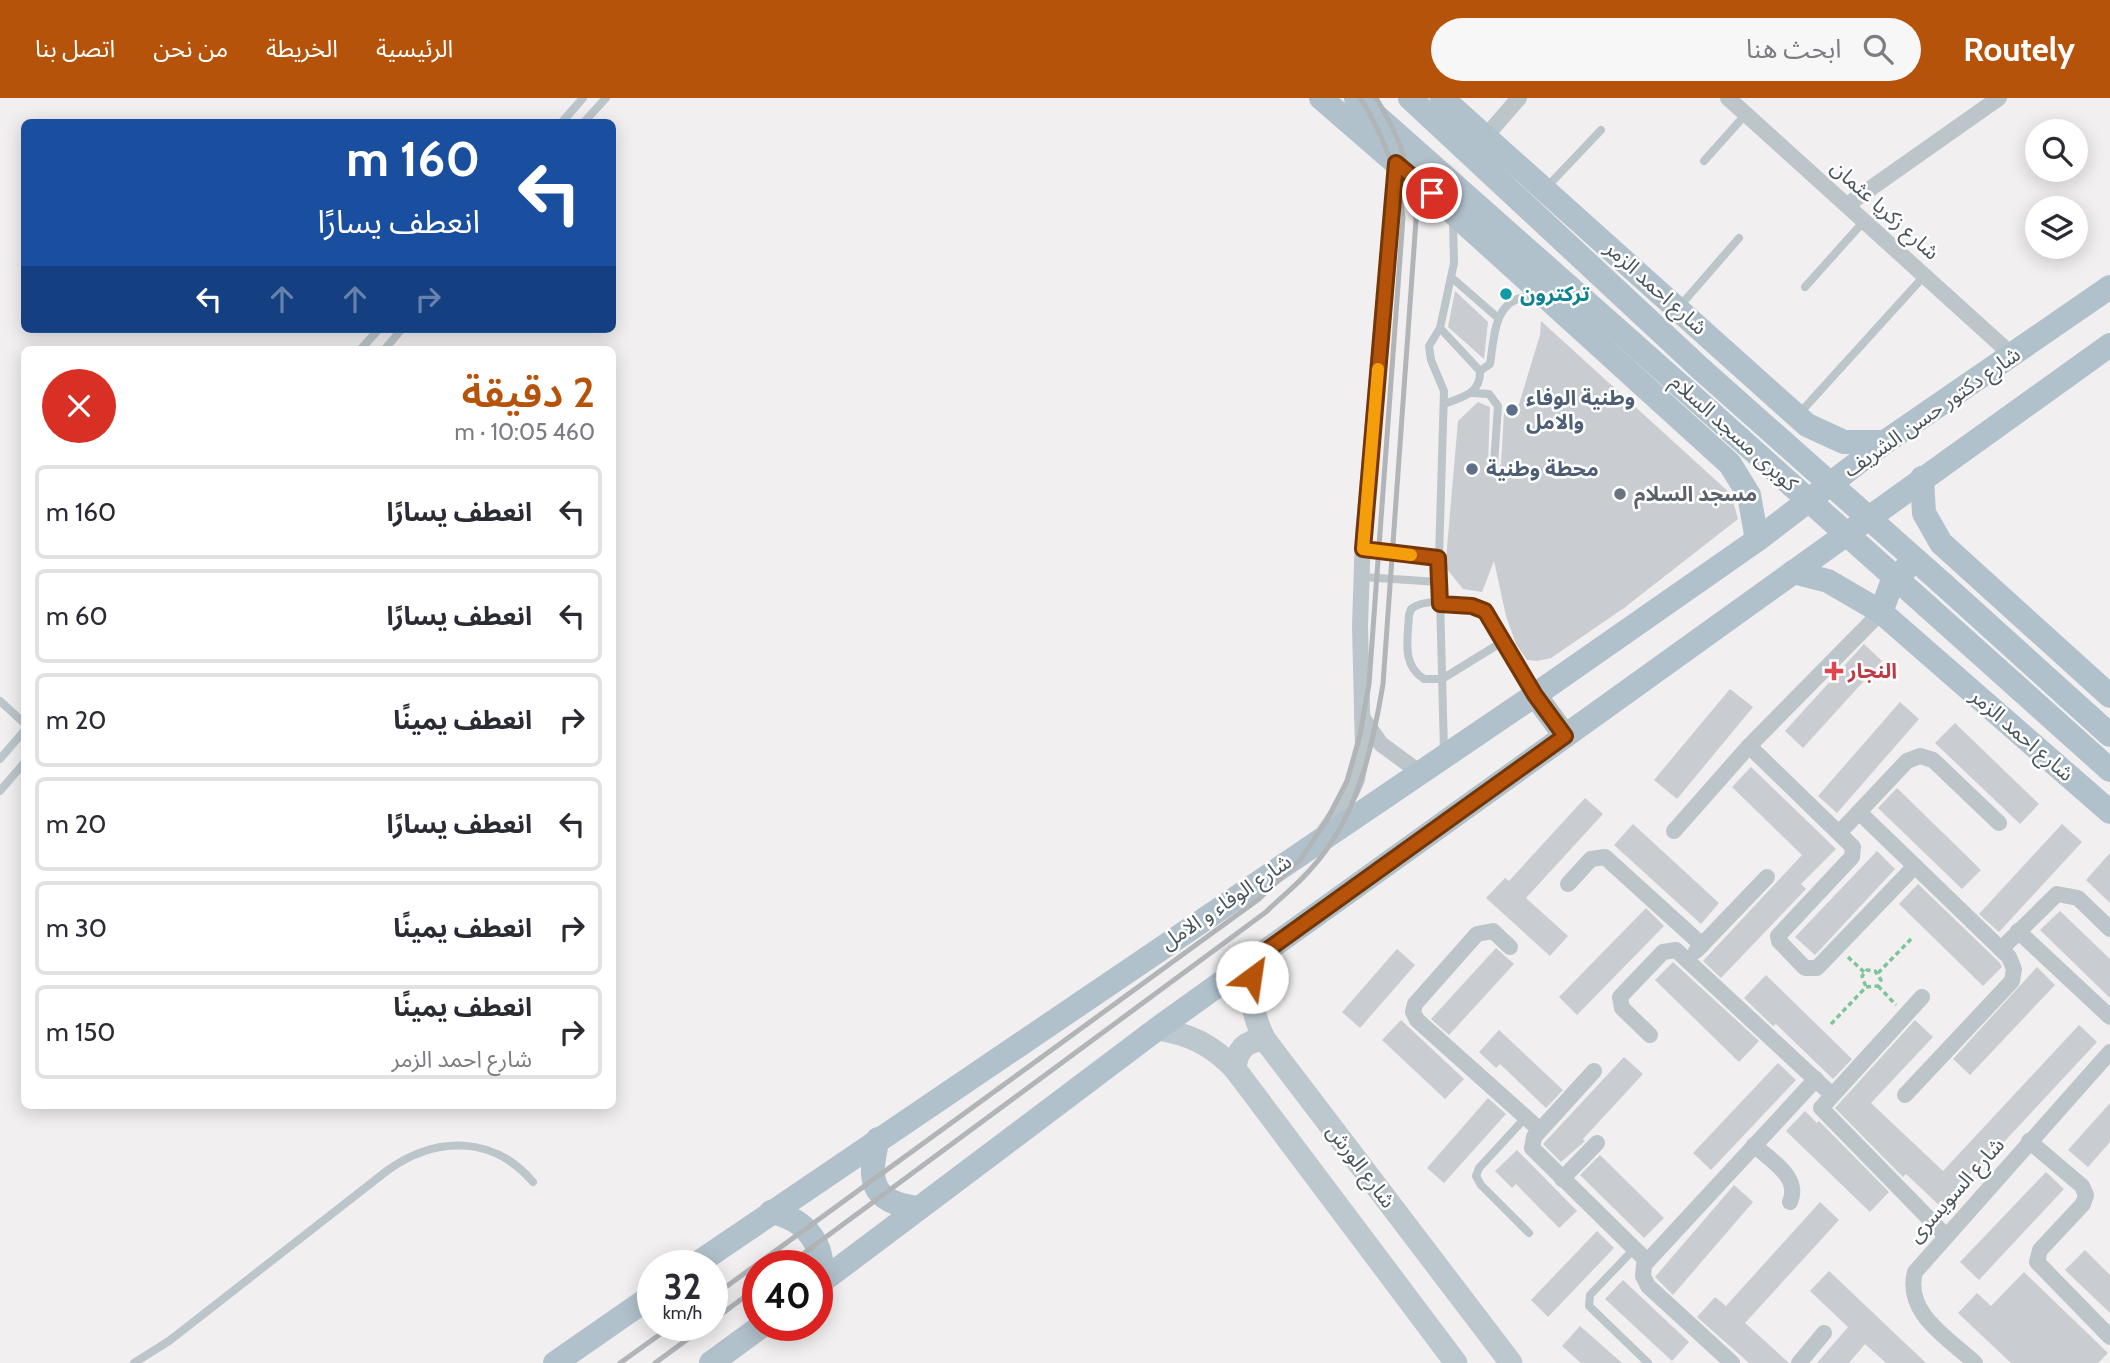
<!DOCTYPE html>
<html lang="ar">
<head>
<meta charset="utf-8">
<style>
	body { margin:0; font-family:Cabin,"Noto Sans Arabic",sans-serif; background:#f7f7f7; color:#2b2b33; direction:rtl; height:100vh; display:flex; flex-direction:column; font-size:26px; white-space:nowrap }
	* { box-sizing:border-box; margin:0 }
	p { font-size:23px; color:#7c7c81 }
	.icon { flex:none; width:38px; height:38px; fill:none; stroke:currentColor; stroke-width:2; stroke-linecap:round; stroke-linejoin:round }
	.map { position:relative; flex:1; overflow:hidden; direction:ltr }
	.panel { position:absolute; left:21px; top:248px; width:595px; height:763px; display:flex; flex-direction:column; background:#fff; border-radius:10px; box-shadow:0 4px 18px #0003; direction:rtl }
	.panel>* { flex:none }
	.guide { position:absolute; left:21px; top:21px; width:595px; height:214px; border-radius:10px; box-shadow:0 4px 18px #0003; direction:rtl; background:#1a4fa0; color:#fff; overflow:hidden }
	.controls { position:absolute; left:2025px; top:21px; display:grid; gap:14px }
	.controls a { display:grid; place-items:center; width:63px; height:63px; border-radius:50%; background:#fff; box-shadow:0 4px 18px #0003; font-size:35px }
	.speed { position:absolute; left:637px; top:1152px; display:flex; gap:14px; font-size:35px; font-weight:700; text-align:center }
	.speed>* { display:grid; place-content:center; width:91px; height:91px; border-radius:50%; background:#fff; box-shadow:0 4px 18px #0003; line-height:1 }
	.speed small { font-size:18px; font-weight:400 }
	.speed .limit { border:10px solid #d22; background:#fff; color:#111 }
	.pin { position:absolute; display:grid; place-items:center; width:60px; height:60px; color:#fff; margin:-30px; border:4px solid #fff; border-radius:50%; box-shadow:0 2px 7px #0007 }
	.me { position:absolute; width:77px; margin:-38px; rotate:31deg; stroke-linejoin:round; filter:drop-shadow(0 0 5px #0008) }
	.turn { display:flex; align-items:center; gap:24px; height:147px; padding:0 21px; font-size:32px }
	.turn .icon { width:91px; height:91px; stroke-width:2.5 }
	.turn b { display:block; font-size:49px; line-height:60px }
	.lanes { display:flex; align-items:center; height:66px; padding:0 21px; background:#0003; justify-content:center; gap:35px; direction:ltr }
	.lanes .off { opacity:.35 }
	.round { display:grid; place-items:center; flex:none; width:74px; height:74px; border-radius:37px; background:#f7f7f7 }
	.head { display:flex; align-items:center; justify-content:space-between; height:119px; padding:0 21px }
	h1 { font-size:42px; font-weight:600; line-height:52px; color:#b45309 }
	ul { padding:0; list-style:none }
	li { display:flex; align-items:center; gap:21px; height:94px; margin:0 14px 10px; padding:0 7px; border:4px solid #e1e1e2; border-radius:10px }
	li div { flex:1 }
	li b { display:block; font-size:26px }
	li em { font-style:normal }
	header { display:flex; align-items:center; gap:42px; box-sizing:border-box; height:98px; padding:0 35px; background:#b45309; color:#fff }
	header strong { font-size:33px }
	nav { display:flex; gap:38px; margin-inline-start:auto; font-size:24px }
	.search { width:490px; height:63px; background:#f7f7f7; display:flex; align-items:center; gap:18px; box-sizing:border-box; padding:0 24px; border-radius:38px; color:#7c7c81; font-size:26px }
	.map>svg:first-child { display:block }
	.building { fill:#c9cdd1 }
	.lines { fill:none; stroke-linecap:round; stroke-linejoin:round }
	.path { stroke:#7dc598; stroke-width:3.5; stroke-dasharray:5 3.5; stroke-linecap:butt }
	.lane { stroke:#bcc5ca; stroke-width:8 }
	.street { stroke:#bcc5ca; stroke-width:16 }
	.secondary { stroke:#bcc7ce; stroke-width:23 }
	.primary { stroke:#b1c1cb; stroke-width:24 }
	.rail { stroke:#b1b5b8; stroke-width:5 }
	.primary-bridge { stroke:#b1c1cb; stroke-width:24 }
	.route-casing { stroke:#753606; stroke-width:18 }
	.route { stroke:#b45309; stroke-width:12 }
	.slow { stroke:#f59e0b; stroke-width:12 }
	.culture-dot { fill:#0f9aa8; stroke:#fff; stroke-width:2.5 }
	.service-dot { fill:#5c6f8a; stroke:#fff; stroke-width:2.5 }
	.worship-dot { fill:#6b7280; stroke:#fff; stroke-width:2.5 }
	.health-dot { fill:#e0444e; stroke:#fff; stroke-width:2.5 }
	.labels { text-anchor:middle; stroke-width:5; stroke-linejoin:round; paint-order:stroke }
	.street-label { font-size:21px; fill:#49545a; stroke:#fff }
	.culture-label { font-size:21px; font-weight:bold; fill:#0d838f; stroke:#fff; text-anchor:start }
	.service-label { font-size:21px; font-weight:bold; fill:#4e5e75; stroke:#fff; text-anchor:start }
	.worship-label { font-size:21px; font-weight:bold; fill:#5b616d; stroke:#fff; text-anchor:start }
	.health-label { font-size:21px; font-weight:bold; fill:#be3a42; stroke:#fff; text-anchor:start }
</style>
</head>
<body>
<header>
<strong>Routely</strong>
<div class="search"><svg class="icon" aria-label="search" viewBox="0 0 24 24"><circle cx="10" cy="10" r="6"/><path d="M15 15l6 6"/></svg>ابحث هنا</div>
<nav><a>الرئيسية</a><a>الخريطة</a><a>من نحن</a><a>اتصل بنا</a></nav>
</header>
<div class="map">
<svg width="2110" height="1265" viewBox="0 0 2110 1265">
	<rect width="100%" height="100%" fill="#f1efef"/>
	<!-- building -->
	<g class="building">
		<polygon points="1455,193 1488,224 1484,261 1448,229"/>
		<polygon points="1541,223 1731,396 1738,421 1624,510 1551,560 1537,563 1527,562 1516,546 1506,518 1494,463 1482,494 1463,491 1446,470 1446,461 1458,323 1478,304 1490,309 1488,366 1491,372 1497,372 1501,366 1504,314 1515,319 1540,237"/>
		<polygon points="1864,546 1882,563 1803,650 1785,633"/>
		<polygon points="1730,591 1753,609 1677,701 1654,682"/>
		<polygon points="1900,604 1919,621 1837,715 1818,698"/>
		<polygon points="1955,625 2039,706 2020,726 1935,645"/>
		<polygon points="1751,669 1836,751 1801,786 1806,791 1721,880 1703,863 1802,757 1732,689"/>
		<polygon points="1897,690 1981,772 1962,791 1878,710"/>
		<polygon points="1585,700 1603,716 1526,800 1568,838 1550,858 1486,800 1505,780 1509,783"/>
		<polygon points="1633,726 1719,805 1701,826 1614,747"/>
		<polygon points="2062,726 2082,744 1999,834 1979,816"/>
		<polygon points="1877,753 1895,771 1815,857 1795,839"/>
		<polygon points="2110,755 2110,805 2086,782"/>
		<polygon points="1918,786 2000,865 2002,869 1983,888 1899,806"/>
		<polygon points="1646,810 1664,828 1577,917 1559,899"/>
		<polygon points="2060,813 2110,861 2110,900 2040,832"/>
		<polygon points="1496,850 1514,866 1449,937 1431,921"/>
		<polygon points="1397,851 1415,867 1360,930 1342,914"/>
		<polygon points="1673,864 1759,943 1739,964 1655,882"/>
		<polygon points="2037,869 2055,887 1970,977 1953,961"/>
		<polygon points="1766,877 1852,961 1833,981 1776,926 1773,928 1744,900"/>
		<polygon points="1401,922 1464,981 1445,1001 1382,942"/>
		<polygon points="1915,922 1933,939 1871,1005 1943,1073 2079,927 2097,944 1976,1074 1974,1072 1940,1108 1906,1076 1903,1079 1835,1010"/>
		<polygon points="1499,932 1563,992 1546,1010 1500,966 1496,970 1479,954"/>
		<polygon points="1624,959 1643,976 1583,1041 1585,1043 1561,1064 1543,1046"/>
		<polygon points="1778,965 1796,982 1711,1072 1693,1055"/>
		<polygon points="1488,1000 1506,1016 1444,1085 1427,1070"/>
		<polygon points="2110,1005 2110,1044 2088,1069 2068,1052"/>
		<polygon points="1805,1013 1817,1025 1819,1023 1889,1094 1870,1114 1786,1033"/>
		<polygon points="1517,1052 1577,1113 1559,1130 1516,1086 1512,1090 1495,1073"/>
		<polygon points="1600,1057 1664,1120 1644,1140 1580,1077"/>
		<polygon points="2046,1074 2064,1091 1979,1182 1960,1164"/>
		<polygon points="1734,1087 1753,1104 1673,1197 1655,1179"/>
		<polygon points="1820,1104 1839,1122 1745,1225 1789,1265 1749,1265 1697,1219 1715,1199 1726,1208"/>
		<polygon points="1597,1133 1614,1150 1548,1219 1531,1202"/>
		<polygon points="2085,1152 2110,1177 2110,1215 2065,1172"/>
		<polygon points="1829,1173 1926,1265 1886,1265 1865,1246 1849,1265 1817,1265 1848,1229 1810,1193"/>
		<polygon points="2024,1174 2108,1255 2098,1265 2011,1265 1958,1215 1977,1195 1991,1208"/>
		<polygon points="1623,1182 1689,1244 1672,1263 1605,1201"/>
		<polygon points="1580,1228 1622,1265 1581,1265 1562,1248"/>
	</g>
	<g class="lines">
		<!-- path -->
		<g class="path">
			<polyline points="1848,859 1864,874"/>
			<polyline points="1878,875 1913,839"/>
			<polyline points="1878,888 1896,907"/>
			<polyline points="1831,926 1866,889 1878,888 1881,882 1875,873 1867,872 1862,878 1866,889"/>
		</g>
		<!-- lane -->
		<g class="lane">
			<polyline points="562,24 583,0"/>
			<polyline points="584,24 606,0"/>
			<polyline points="1704,63 1746,16"/>
			<polyline points="1546,90 1601,32"/>
			<path d="M1453 123 1454 165 1440 230 1480 273 1490 266C1495 235 1494 198 1534 198"/>
			<polyline points="1451,179 1497,219"/>
			<polyline points="1805,189 1865,122"/>
			<polyline points="1680,208 1739,140"/>
			<polyline points="1440,230 1429,248 1431,262 1444,293 1439,460 1444,654"/>
			<polyline points="360,252 379,231"/>
			<polyline points="384,252 402,231"/>
			<polyline points="1472,295 1489,296 1498,308 1494,366"/>
			<path d="M1444 306C1462 299 1481 296 1480 273"/>
			<polyline points="1798,317 1925,177"/>
			<polyline points="1363,451 1439,460"/>
			<polyline points="1362,479 1439,484"/>
			<path d="M1502 544 1442 581H1424C1401 567 1408 540 1409 517L1411 511C1425 499 1469 504 1484 513L1535 596"/>
			<polyline points="0,603 24,625"/>
			<polyline points="0,661 24,633"/>
			<polyline points="0,693 24,665"/>
			<polyline points="1526,1019 1479,1070 1476,1078 1481,1087 1529,1135"/>
			<polyline points="1634,1151 1590,1197 1589,1208 1648,1265"/>
			<path d="M134 1265 169 1243 388 1072C436 1038 493 1037 533 1084"/>
		</g>
		<!-- street -->
		<g class="street">
			<polyline points="1728,0 2012,257"/>
			<polyline points="1486,38 1519,0"/>
			<polyline points="1847,107 1999,0"/>
			<polyline points="1362,619 1381,646 1419,674"/>
			<polyline points="1749,648 1853,749 1852,759 1778,838 1779,843 1805,870 1817,870 1915,768"/>
			<polyline points="1859,714 2009,859 2014,871 2012,883 1905,997"/>
			<polyline points="1674,733 1749,648 1881,514"/>
			<polyline points="1324,734 1351,695 1357,681 1363,650 1360,528 1363,437 1396,65"/>
			<polyline points="1840,734 1907,663 1920,658 1933,662 1999,725"/>
			<polyline points="1568,786 1591,761 1605,759 1702,847"/>
			<polyline points="2018,833 2110,919"/>
			<polyline points="1510,849 1493,833 1477,836 1415,906 1413,914 1417,922 1540,1032"/>
			<polyline points="2001,851 2057,796 2078,800 2110,831"/>
			<polyline points="1696,853 1767,779"/>
			<polyline points="1922,899 1821,1010 1945,1137"/>
			<polyline points="1650,937 1622,910 1620,899 1663,854 1676,852 1831,996"/>
			<polyline points="1594,973 1534,1039 1532,1050 1646,1162"/>
			<polyline points="2029,1043 2082,1088 2086,1097 2083,1106 2040,1152 2037,1164 2110,1239"/>
			<path d="M1754 1047C1770 1062 1801 1079 1790 1104"/>
			<polyline points="1562,1081 1597,1045"/>
			<polyline points="1732,1265 1648,1188 1643,1178 1644,1167 1816,981"/>
			<polyline points="1799,1265 1824,1235"/>
			<path d="M1975 1265C1948 1240 1904 1215 1915 1174L2110 954"/>
		</g>
		<!-- secondary -->
		<g class="secondary">
			<path d="M1259 858C1248 889 1250 913 1265 942L1511 1265"/>
			<path d="M1157 931C1190 936 1212 947 1235 971L1456 1265"/>
			<path d="M1235 971C1236 953 1246 941 1265 942"/>
		</g>
		<!-- primary -->
		<g class="primary">
			<polyline points="1321,0 1449,111 1730,366 1749,397 1757,442"/>
			<polyline points="1356,0 1682,289"/>
			<polyline points="1410,0 1701,271"/>
			<polyline points="1442,0 1807,327 1844,344 1885,344"/>
			<polyline points="1922,380 1924,415 1941,445 2110,598"/>
			<polyline points="1793,474 1828,483 1881,514 2110,714"/>
			<polyline points="1943,486 2110,637"/>
			<polyline points="1927,508 2110,672"/>
			<polyline points="1881,514 1893,482 1912,465"/>
			<polyline points="1535,597 1565,638"/>
			<path d="M878 1041C867 1083 871 1105 919 1110"/>
			<path d="M771 1114C806 1121 829 1149 819 1186"/>
			<polyline points="695,1167 1535,597 1757,442 1885,344 2110,189"/>
			<polyline points="817,1187 1157,931 2110,247"/>
			<polyline points="555,1265 653,1197"/>
			<polyline points="711,1265 763,1227"/>
		</g>
		<!-- rail -->
		<g class="rail">
			<path d="M788 1167 1266 814C1280 800 1296 788 1309 773 1357 722 1372 652 1383 586L1416 122C1411 73 1402 42 1376 0"/>
			<path d="M712 1199 1259 801 1300 762 1327 722 1347 683 1360 637 1369 586 1403 119C1397 74 1385 39 1360 0"/>
			<polyline points="712,1223 758,1189"/>
			<polyline points="620,1265 673,1227"/>
			<polyline points="655,1265 707,1227"/>
		</g>
		<!-- primary-bridge -->
		<g class="primary-bridge">
			<polyline points="1701,271 1943,486"/>
			<polyline points="1682,289 1927,508"/>
		</g>
	</g>
	<g class="lines">
		<!-- route casing -->
		<g class="route-casing">
			<polyline id="route" points="1252,879 1259,858 1565,638 1535,597 1485,513 1472,508 1440,506 1438,460 1363,451 1396,65 1432,95"/>
		</g>
		<!-- route -->
		<use href="#route" class="route"/>
		<!-- slow -->
		<polyline class="slow" points="1378,271 1363,451 1411,457"/>
	</g>
	<!-- markers -->
	<circle class="culture-dot" cx="1506" cy="196" r="7"/>
	<g class="service-dot">
		<circle cx="1512" cy="312" r="7"/>
		<circle cx="1472" cy="371" r="7"/>
	</g>
	<circle class="worship-dot" cx="1620" cy="396" r="7"/>
	<path class="health-dot" d="M1830.5 562.5h7v7h7v7h-7v7h-7v-7h-7v-7h7z"/>
	<g class="labels">
		<!-- street labels -->
		<g class="street-label">
			<text transform="translate(1885 112) rotate(42)" y="7">شارع زكريا عثمان</text>
			<text transform="translate(1656 190) rotate(42)" y="7">شارع احمد الزمر</text>
			<text transform="translate(1932 314) rotate(-35)" y="7">شارع دكتور حسن الشريف</text>
			<text transform="translate(1734 335) rotate(42)" y="7">كوبرى مسجد السلام</text>
			<text transform="translate(2022 637) rotate(41)" y="7">شارع احمد الزمر</text>
			<text transform="translate(1226 804) rotate(-34)" y="7">شارع الوفاء و الامل</text>
			<text transform="translate(1361 1068) rotate(53)" y="7">شارع الورش</text>
			<text transform="translate(1956 1092) rotate(-48)" y="7">شارع السويسرى</text>
		</g>
		<!-- culture labels -->
		<g class="culture-label">
			<text x="1520" y="203">تركترون</text>
		</g>
		<!-- service labels -->
		<g class="service-label">
			<text x="1526" y="307">وطنية الوفاء<tspan x="1526" dy="24">والامل</tspan></text>
			<text x="1486" y="378">محطة وطنية</text>
		</g>
		<!-- worship labels -->
		<g class="worship-label">
			<text x="1634" y="403">مسجد السلام</text>
		</g>
		<!-- health labels -->
		<g class="health-label">
			<text x="1848" y="580">النجار</text>
		</g>
	</g>
</svg>
<div class="controls">
<a><svg class="icon" aria-label="search" viewBox="0 0 24 24"><circle cx="10" cy="10" r="6"/><path d="M15 15l6 6"/></svg></a>
<a><svg class="icon" aria-label="layers" viewBox="0 0 24 24"><path d="M12 4l9 5-9 5-9-5zM3 14l9 5 9-5"/></svg></a>
</div>
<div class="speed"><div>32<small>km/h</small></div><div class="limit">40</div></div>
<div class="pin" style="left:1432px;top:95px;background:#d93025"><svg class="icon" aria-label="arrive" viewBox="0 0 24 24"><path d="M6 21V4h12l-3 4 3 4H6"/></svg></div>
<svg class="me" style="left:1252px;top:879px" viewBox="-20 -20 40 40"><circle r="19" fill="#fff"/><path d="M0-13L10 11 0 6-10 11z" fill="#b45309"/></svg>
<div class="guide">
<div class="turn"><svg class="icon" aria-label="left" viewBox="0 0 24 24"><path d="M17 20v-9H6M10 6l-5 5 5 5"/></svg><div><b>160 m</b>انعطف يسارًا</div></div>
<div class="lanes"><svg class="icon" aria-label="left" viewBox="0 0 24 24"><path d="M17 20v-9H6M10 6l-5 5 5 5"/></svg><svg class="icon off" aria-label="ahead" viewBox="0 0 24 24"><path d="M12 20V5M6 11l6-6 6 6"/></svg><svg class="icon off" aria-label="ahead" viewBox="0 0 24 24"><path d="M12 20V5M6 11l6-6 6 6"/></svg><svg class="icon off" aria-label="right" viewBox="0 0 24 24"><path d="M7 20v-9h11M14 6l5 5-5 5"/></svg></div>
</div>
<section class="panel">
<div class="head"><div><h1>2 دقيقة</h1><p>460 m · 10:05</p></div><a class="round" style="background:#d93025;color:#fff"><svg class="icon" aria-label="close" viewBox="0 0 24 24"><path d="M6 6l12 12M18 6L6 18"/></svg></a></div>
<ul>
<li><svg class="icon" aria-label="left" viewBox="0 0 24 24"><path d="M17 20v-9H6M10 6l-5 5 5 5"/></svg><div><b>انعطف يسارًا</b></div><em>160 m</em></li>
<li><svg class="icon" aria-label="left" viewBox="0 0 24 24"><path d="M17 20v-9H6M10 6l-5 5 5 5"/></svg><div><b>انعطف يسارًا</b></div><em>60 m</em></li>
<li><svg class="icon" aria-label="right" viewBox="0 0 24 24"><path d="M7 20v-9h11M14 6l5 5-5 5"/></svg><div><b>انعطف يمينًا</b></div><em>20 m</em></li>
<li><svg class="icon" aria-label="left" viewBox="0 0 24 24"><path d="M17 20v-9H6M10 6l-5 5 5 5"/></svg><div><b>انعطف يسارًا</b></div><em>20 m</em></li>
<li><svg class="icon" aria-label="right" viewBox="0 0 24 24"><path d="M7 20v-9h11M14 6l5 5-5 5"/></svg><div><b>انعطف يمينًا</b></div><em>30 m</em></li>
<li><svg class="icon" aria-label="right" viewBox="0 0 24 24"><path d="M7 20v-9h11M14 6l5 5-5 5"/></svg><div><b>انعطف يمينًا</b><p>شارع احمد الزمر</p></div><em>150 m</em></li>
</ul>
</section>
</div>
</body>
</html>
